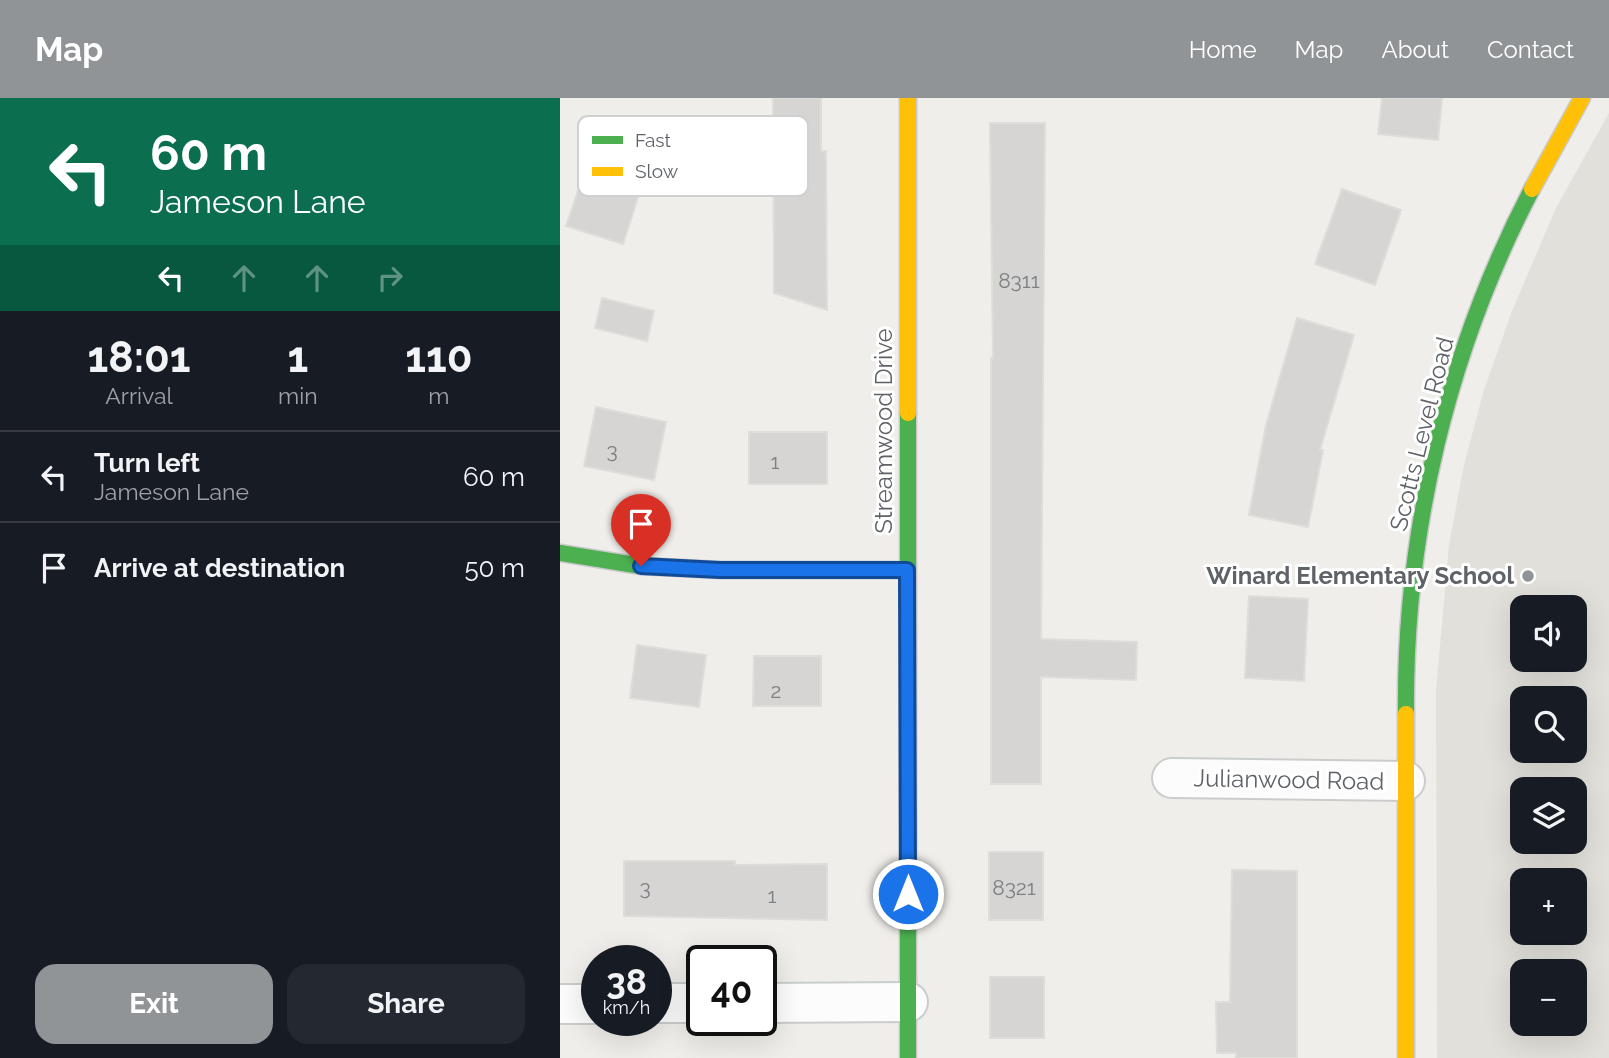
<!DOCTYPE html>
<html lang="en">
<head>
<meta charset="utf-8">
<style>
	body { margin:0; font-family:Raleway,sans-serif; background:#242831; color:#f1f3f6; height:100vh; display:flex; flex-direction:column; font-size:26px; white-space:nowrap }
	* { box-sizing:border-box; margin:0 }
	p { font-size:23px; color:#9ea1a6 }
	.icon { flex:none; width:38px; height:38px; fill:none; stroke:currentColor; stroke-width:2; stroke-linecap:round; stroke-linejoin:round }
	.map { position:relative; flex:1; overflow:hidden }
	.drawer { display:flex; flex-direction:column; background:#171b24; width:560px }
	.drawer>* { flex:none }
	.top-card { background:#0b6e4f; color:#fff; overflow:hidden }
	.tools { position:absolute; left:950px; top:497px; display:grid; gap:14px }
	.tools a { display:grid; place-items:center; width:77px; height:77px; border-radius:14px; background:#171b24; box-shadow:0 7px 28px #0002; font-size:35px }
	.speed { position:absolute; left:21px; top:847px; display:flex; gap:14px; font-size:35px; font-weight:700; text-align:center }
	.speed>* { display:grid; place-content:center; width:91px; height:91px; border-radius:50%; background:#171b24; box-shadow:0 7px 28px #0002; line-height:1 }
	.speed small { font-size:18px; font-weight:400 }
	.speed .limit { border:4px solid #111; border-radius:10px; background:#fff; color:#111 }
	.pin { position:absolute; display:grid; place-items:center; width:60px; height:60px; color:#fff; margin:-72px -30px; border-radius:50% 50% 50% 0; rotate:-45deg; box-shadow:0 0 7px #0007 }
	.pin .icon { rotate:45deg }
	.me { position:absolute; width:77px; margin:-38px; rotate:0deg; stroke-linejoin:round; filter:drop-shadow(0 0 5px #0008) }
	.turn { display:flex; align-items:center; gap:24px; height:147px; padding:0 35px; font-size:32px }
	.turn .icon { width:91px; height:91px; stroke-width:2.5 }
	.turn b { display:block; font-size:49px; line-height:60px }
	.lanes { display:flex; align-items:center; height:66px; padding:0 35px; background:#0003; justify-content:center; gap:35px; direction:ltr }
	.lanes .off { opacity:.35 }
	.eta { display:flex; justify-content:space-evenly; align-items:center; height:119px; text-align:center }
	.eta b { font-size:42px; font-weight:700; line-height:49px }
	.action { display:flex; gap:14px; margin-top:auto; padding:14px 35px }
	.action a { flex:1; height:80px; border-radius:21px; background:#919496; color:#fff; font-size:28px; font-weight:700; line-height:80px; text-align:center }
	.action a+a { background:#242831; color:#f1f3f6 }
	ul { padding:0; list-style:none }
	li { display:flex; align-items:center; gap:21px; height:91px; padding:0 35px; border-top:2px solid #363941 }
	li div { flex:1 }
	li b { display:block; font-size:26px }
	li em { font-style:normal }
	header { display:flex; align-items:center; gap:42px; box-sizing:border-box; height:98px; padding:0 35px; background:#919496; color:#fff }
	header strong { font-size:33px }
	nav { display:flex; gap:38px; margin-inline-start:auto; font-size:24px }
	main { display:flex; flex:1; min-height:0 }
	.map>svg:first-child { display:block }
	.education { fill:#e2e0da; fill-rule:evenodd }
	.building { fill:#d6d5d3; stroke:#deddd9; stroke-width:2 }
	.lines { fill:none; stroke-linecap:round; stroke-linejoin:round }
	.street-casing { stroke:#cbcccc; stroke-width:42 }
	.fast-casing { stroke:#cacacb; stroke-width:19 }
	.slow-casing { stroke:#cacacb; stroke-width:19 }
	.street { stroke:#fdfcfc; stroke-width:38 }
	.fast { stroke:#4caf50; stroke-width:16 }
	.slow { stroke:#ffc107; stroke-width:16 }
	.route-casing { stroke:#114b97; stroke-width:18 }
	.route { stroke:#1a73e8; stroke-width:12 }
	.poi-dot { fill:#919496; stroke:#fff; stroke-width:2.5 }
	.labels { text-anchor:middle; stroke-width:6; stroke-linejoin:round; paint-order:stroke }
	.number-label { font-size:21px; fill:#7e8184 }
	.street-label { font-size:24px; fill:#5f6368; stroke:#fff }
	.poi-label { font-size:24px; font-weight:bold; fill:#5f6368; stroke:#fff; text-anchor:end }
	.key { fill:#fff; stroke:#cfd0d2; stroke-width:2 }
	.key-label { font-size:19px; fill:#5f6368 }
</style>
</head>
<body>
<header>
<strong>Map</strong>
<nav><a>Home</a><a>Map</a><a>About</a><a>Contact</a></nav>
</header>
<main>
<section class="drawer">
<div class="top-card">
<div class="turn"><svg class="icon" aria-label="left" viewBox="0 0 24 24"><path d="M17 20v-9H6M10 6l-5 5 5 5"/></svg><div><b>60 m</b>Jameson Lane</div></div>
<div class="lanes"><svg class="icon" aria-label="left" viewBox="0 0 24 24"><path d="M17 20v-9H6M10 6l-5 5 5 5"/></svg><svg class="icon off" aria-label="ahead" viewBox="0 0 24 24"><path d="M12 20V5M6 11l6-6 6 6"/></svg><svg class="icon off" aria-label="ahead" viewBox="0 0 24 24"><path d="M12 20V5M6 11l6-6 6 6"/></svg><svg class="icon off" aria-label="right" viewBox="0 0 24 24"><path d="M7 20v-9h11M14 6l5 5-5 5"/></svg></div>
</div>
<div class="eta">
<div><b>18:01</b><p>Arrival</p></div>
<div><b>1</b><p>min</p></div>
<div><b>110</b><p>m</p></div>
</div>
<ul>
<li><svg class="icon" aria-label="left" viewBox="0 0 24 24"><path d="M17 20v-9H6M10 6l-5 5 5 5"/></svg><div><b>Turn left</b><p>Jameson Lane</p></div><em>60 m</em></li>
<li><svg class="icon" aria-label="arrive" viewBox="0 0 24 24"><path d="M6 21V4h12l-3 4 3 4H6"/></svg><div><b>Arrive at destination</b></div><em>50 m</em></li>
</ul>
<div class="action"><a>Exit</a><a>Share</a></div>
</section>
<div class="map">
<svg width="1049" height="960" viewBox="0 0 1049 960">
	<rect width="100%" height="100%" fill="#efeeea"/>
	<!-- education -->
	<path class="education" d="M1049 15V960H877L876 592 889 447 904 367 924 292 952 213 996 110ZM962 509H1015V562H962ZM962 600H1015V653H962ZM962 691H1015V744H962ZM962 782H1015V835H962ZM962 873H1015V926H962Z"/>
	<!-- building -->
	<g class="building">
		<polygon points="213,0 261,0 261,53 266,53 267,212 214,195"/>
		<polygon points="822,0 882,0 878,42 818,36"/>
		<polygon points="430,25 485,25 481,541 577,544 576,582 481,579 481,686 431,686 431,260 433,260"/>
		<polygon points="24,75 80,93 63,146 6,128"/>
		<polygon points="782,91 841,112 815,187 755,166"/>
		<polygon points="42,200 94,213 87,243 35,230"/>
		<polygon points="737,220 794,237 760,352 763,352 748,429 689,417 706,327"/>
		<polygon points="36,309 106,324 94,382 24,368"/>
		<rect x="189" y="334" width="78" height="52"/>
		<polygon points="689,498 748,501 744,583 685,580"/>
		<polygon points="77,547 146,557 139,609 70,600"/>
		<polygon points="194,558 261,558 261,608 193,608"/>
		<rect x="429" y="754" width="54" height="68"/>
		<polygon points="64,763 175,763 175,767 267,766 267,822 64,818"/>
		<polygon points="672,772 737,773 737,960 676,960 676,955 657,955 656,904 670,904"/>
		<rect x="430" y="879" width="54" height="61"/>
	</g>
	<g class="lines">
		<!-- street casing -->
		<g class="street-casing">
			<g id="street">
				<polyline points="612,680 845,683"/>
				<polyline points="96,905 142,905"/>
				<polyline points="201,905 348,904"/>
				<polyline points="0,906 37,906"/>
			</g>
		</g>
		<!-- fast casing -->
		<g class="fast-casing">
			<g id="fast">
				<polyline points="348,315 348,960"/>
				<polyline points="0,455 81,468 160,472 347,472"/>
				<path d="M846 616C844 434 888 252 972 91"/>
			</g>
		</g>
		<!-- slow casing -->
		<g class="slow-casing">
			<g id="slow">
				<polyline points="348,0 348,315"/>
				<polyline points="972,91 1022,0"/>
				<polyline points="846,616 846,960"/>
			</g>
		</g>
		<!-- street -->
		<use href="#street" class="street"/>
		<!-- fast -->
		<use href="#fast" class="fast"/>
		<!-- slow -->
		<use href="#slow" class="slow"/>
	</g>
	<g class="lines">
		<!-- route casing -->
		<g class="route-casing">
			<polyline id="route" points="81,468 160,472 347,472 348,796"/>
		</g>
		<!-- route -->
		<use href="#route" class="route"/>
	</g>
	<!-- markers -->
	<circle class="poi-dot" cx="968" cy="478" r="7"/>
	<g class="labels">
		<!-- number labels -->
		<g class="number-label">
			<text x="459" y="190">8311</text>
			<text x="52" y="360">3</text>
			<text x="215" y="371">1</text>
			<text x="216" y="600">2</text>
			<text x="85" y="797">3</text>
			<text x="454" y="797">8321</text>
			<text x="212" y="805">1</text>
		</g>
		<!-- street labels -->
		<g class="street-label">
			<text transform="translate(324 333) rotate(-90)" y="8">Streamwood Drive</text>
			<text transform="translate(862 336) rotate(-76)" y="8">Scotts Level Road</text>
			<text transform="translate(729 682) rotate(1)" y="8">Julianwood Road</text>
		</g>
		<!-- poi labels -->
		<g class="poi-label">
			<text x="954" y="486">Winard Elementary School</text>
		</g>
	</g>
	<!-- legend -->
	<rect x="18" y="18" width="230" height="80" rx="10" class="key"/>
	<rect x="32" y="38" width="31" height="8" fill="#4caf50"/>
	<rect x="32" y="69" width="31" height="9" fill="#ffc107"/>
	<g class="key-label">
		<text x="75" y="49">Fast</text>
		<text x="75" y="80">Slow</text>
	</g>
</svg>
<div class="tools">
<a><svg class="icon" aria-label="sound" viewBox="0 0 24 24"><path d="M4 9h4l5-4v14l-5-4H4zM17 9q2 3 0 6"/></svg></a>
<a><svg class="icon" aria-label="search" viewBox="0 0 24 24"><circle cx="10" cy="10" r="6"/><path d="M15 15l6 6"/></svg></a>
<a><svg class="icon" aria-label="layers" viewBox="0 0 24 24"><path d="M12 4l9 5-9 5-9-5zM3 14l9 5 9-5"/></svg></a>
<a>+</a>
<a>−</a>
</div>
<div class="speed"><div>38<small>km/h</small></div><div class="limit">40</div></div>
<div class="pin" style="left:81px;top:468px;background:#d93025"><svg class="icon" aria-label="arrive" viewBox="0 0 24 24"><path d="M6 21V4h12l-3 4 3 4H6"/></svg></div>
<svg class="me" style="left:348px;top:796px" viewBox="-20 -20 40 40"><circle r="17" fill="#1a73e8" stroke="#fff" stroke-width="3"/><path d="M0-11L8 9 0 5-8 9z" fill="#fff"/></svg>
</div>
</main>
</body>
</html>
